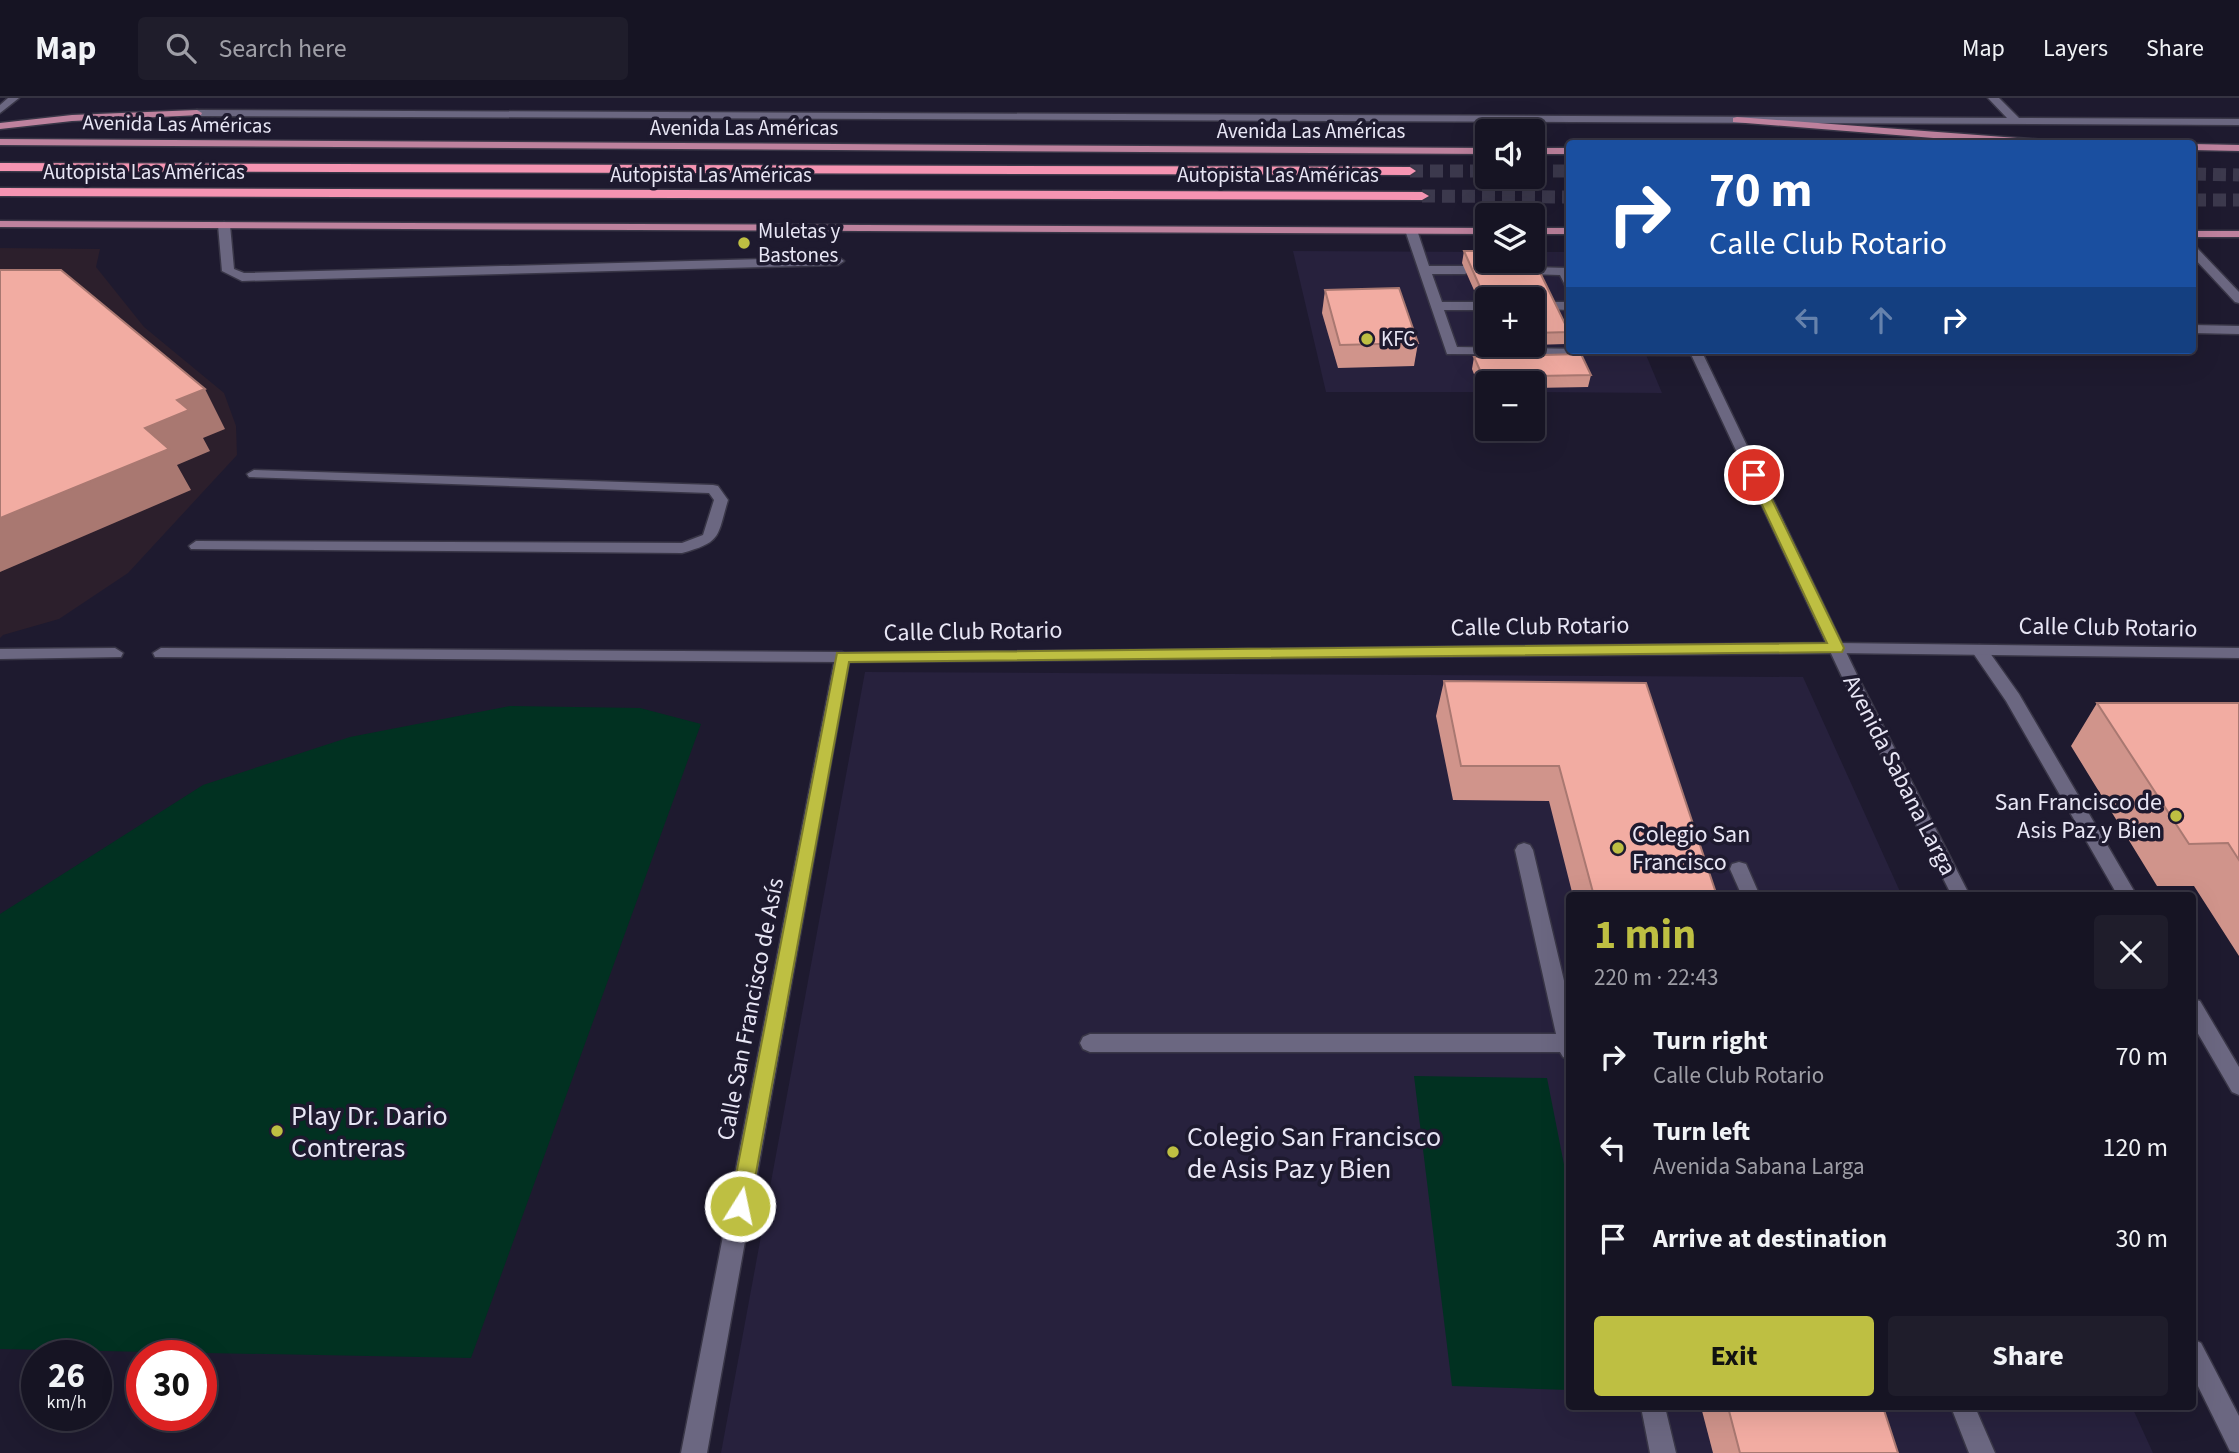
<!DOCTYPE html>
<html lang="en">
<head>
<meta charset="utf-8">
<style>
	body { margin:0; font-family:"Source Sans 3",sans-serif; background:#1f1d2b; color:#f1f3f6; height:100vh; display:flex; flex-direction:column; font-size:26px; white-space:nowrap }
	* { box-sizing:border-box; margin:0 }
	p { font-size:23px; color:#9e9ea6 }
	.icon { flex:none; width:38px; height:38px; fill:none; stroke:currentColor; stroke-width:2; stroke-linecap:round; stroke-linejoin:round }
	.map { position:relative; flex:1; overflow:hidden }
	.side { position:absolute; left:1566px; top:794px; width:630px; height:518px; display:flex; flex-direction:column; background:#161423; border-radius:7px; box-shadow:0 7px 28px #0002,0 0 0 2px #353341 }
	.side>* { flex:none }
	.hud { position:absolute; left:1566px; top:42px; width:630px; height:214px; border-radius:7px; box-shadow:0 7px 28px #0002,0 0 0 2px #353341; background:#1a4fa0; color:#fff; overflow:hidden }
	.buttons { position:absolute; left:1475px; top:21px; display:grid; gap:14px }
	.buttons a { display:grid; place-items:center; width:70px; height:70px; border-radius:7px; background:#161423; box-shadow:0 7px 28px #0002,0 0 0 2px #353341; font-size:35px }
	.speed { position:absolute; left:21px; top:1242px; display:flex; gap:14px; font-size:35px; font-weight:700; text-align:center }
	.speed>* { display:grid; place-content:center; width:91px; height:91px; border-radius:50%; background:#161423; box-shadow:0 7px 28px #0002,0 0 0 2px #353341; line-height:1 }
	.speed small { font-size:18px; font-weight:400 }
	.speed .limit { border:10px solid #d22; background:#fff; color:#111 }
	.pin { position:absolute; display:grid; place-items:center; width:60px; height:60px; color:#fff; margin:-30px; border:4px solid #fff; border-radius:50%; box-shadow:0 2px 7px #0007 }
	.me { position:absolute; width:77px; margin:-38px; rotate:10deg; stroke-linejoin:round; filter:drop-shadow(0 0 5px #0008) }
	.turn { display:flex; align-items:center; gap:24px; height:147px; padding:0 28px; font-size:32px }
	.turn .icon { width:91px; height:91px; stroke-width:2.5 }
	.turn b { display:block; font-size:49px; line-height:60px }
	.lanes { display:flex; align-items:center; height:66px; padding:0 28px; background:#0003; justify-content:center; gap:35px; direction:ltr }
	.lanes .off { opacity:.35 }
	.round { display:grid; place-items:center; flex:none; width:74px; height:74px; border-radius:7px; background:#1f1d2b }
	.headline { display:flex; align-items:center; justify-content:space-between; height:119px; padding:0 28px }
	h1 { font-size:42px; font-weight:700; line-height:52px; color:#bebf42 }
	.button { display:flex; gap:14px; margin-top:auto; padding:14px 28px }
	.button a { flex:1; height:80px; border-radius:7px; background:#bebf42; color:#111; font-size:28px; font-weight:700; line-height:80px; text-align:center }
	.button a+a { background:#1f1d2b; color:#f1f3f6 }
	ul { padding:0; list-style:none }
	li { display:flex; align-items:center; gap:21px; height:91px; padding:0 28px }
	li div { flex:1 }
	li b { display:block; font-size:26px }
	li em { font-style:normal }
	header { display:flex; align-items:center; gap:42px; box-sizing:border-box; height:98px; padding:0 35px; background:#161423; border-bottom:2px solid #353341 }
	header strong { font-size:33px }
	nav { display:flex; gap:38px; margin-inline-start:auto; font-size:24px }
	.search { width:490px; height:63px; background:#1f1d2b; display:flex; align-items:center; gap:18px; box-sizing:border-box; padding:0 24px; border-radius:7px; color:#9e9ea6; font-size:26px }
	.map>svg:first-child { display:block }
	.built { fill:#27213d; fill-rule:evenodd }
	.medical { fill:#2c1f2c }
	.green { fill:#013121 }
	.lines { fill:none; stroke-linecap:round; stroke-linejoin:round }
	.highway-tunnel { stroke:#3c394d; stroke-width:13; stroke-dasharray:13 7; stroke-linecap:butt }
	.lane-casing { stroke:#393647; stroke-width:3 }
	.street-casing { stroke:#393647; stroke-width:3 }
	.secondary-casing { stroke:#393647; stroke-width:3 }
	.primary-casing { stroke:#393647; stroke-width:3 }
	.highway-casing { stroke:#393647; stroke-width:3 }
	.lane { fill:#6b6781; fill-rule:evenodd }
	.street { fill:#6b6781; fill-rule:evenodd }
	.secondary { fill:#6b6781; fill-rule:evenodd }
	.primary { fill:#be829e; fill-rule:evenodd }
	.highway { fill:#f594b2; fill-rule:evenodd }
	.wall { fill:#d0948b }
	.shaded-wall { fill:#a97871 }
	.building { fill:#f2aca2; stroke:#a97871; stroke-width:2 }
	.route { fill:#bebf42; stroke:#7c7c2b; stroke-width:2 }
	.poi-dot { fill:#bebf42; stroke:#1e1a2f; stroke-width:2.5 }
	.labels { text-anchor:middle; stroke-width:7; stroke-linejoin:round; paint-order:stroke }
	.far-street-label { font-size:21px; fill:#e8e6f5; stroke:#1e1a2f }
	.far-poi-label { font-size:21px; fill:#e8e6f5; stroke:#1e1a2f; text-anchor:start }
	.street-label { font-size:24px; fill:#e8e6f5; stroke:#1e1a2f }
	.poi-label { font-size:24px; fill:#e8e6f5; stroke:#1e1a2f; text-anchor:end }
	.near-poi-label { font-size:28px; fill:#e8e6f5; stroke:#1e1a2f; text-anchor:start }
</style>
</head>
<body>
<header>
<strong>Map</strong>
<div class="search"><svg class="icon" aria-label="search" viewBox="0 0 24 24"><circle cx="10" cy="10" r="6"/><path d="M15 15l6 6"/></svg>Search here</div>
<nav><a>Map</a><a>Layers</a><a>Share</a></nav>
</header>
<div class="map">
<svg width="2239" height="1355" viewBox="0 0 2239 1355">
	<rect width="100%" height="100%" fill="#1e1a2f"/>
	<!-- built -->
	<g class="built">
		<path d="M1293 153 1487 154 1488 163H1533V154H1570V252H1644L1662 295 1533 294V285H1488L1487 294H1326ZM1488 201H1533V247H1488Z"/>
		<polygon points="865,574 1803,579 1902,798 1570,798 1570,1309 2132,1309 2153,1355 721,1355"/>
	</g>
	<!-- medical -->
	<polygon class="medical" points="0,150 100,151 96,169 144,229 224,295 236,328 237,357 128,475 59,521 3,537 0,540"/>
	<!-- green -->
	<g class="green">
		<polygon points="510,608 640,610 701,626 471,1260 0,1251 0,816 203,687 350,639"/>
		<polygon points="1414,978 1547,980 1570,1097 1570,1292 1452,1288"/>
	</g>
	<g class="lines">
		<!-- highway-tunnel -->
		<g class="highway-tunnel">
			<polyline points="1410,73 1488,73"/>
			<polyline points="1533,73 1570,73"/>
			<polyline points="2193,76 2239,77"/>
			<polyline points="1422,98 1570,99"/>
			<polyline points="2193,102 2239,102"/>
		</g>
		<!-- lane casing -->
		<g class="lane-casing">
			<g id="lane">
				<polygon points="224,124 230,127 234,171 244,175 838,159 844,163 838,167 242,183 222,173 218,127"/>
				<polygon points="1407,130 1417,132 1429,168 1465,168 1471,172 1465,176 1432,176 1442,204 1480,204 1486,208 1480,212 1444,212 1457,249 1701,253 1695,257 1447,256 1405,132"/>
				<polygon points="2193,148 2197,150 2239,194 2239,205 2235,204 2193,159"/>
				<polygon points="1531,169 1568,170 1570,190 1566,189 1560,177 1527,176 1527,170"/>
				<polygon points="1548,204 1570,204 1570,212 1544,211 1544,205"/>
				<polygon points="2193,227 2239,228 2239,236 2193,235"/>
				<path d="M254 372 713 387 718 388 728 402C717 439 722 444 682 455L191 451 189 448 196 443 682 445 703 437 714 402 709 395 249 379 247 376Z"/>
				<polygon points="1979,547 1985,548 2019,596 2137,798 2118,798 2006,603 1971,552"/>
				<polygon points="115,550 123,555 121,559 0,561 0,551"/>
				<polygon points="161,550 842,554 850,559 842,564 155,559 153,555"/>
				<polygon points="1524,745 1530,747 1533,752 1570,908 1570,962 1563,959 1560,954 1090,954 1083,951 1080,945 1083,939 1090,936 1556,936 1515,752 1518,747"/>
				<polygon points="1739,764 1746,766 1760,798 1742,798 1730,771 1732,766"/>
				<polygon points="2193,901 2200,903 2239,969 2239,997 2232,994 2193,927"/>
				<polygon points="1641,1309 1665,1309 1676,1355 1650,1355"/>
				<polygon points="1951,1309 1975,1309 1995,1355 1969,1355"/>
			</g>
		</g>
		<!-- street casing -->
		<g class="street-casing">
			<g id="street">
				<polygon points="8,0 19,0 0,15 0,7"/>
				<polygon points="1988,0 1999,0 2019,20 2239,21 2239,27 197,18 192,15 197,12 2007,20"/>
				<polygon points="1836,545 2239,550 2239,560 1836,555 849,564 707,1355 681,1355 836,555"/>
			</g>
		</g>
		<!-- secondary casing -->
		<g class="secondary-casing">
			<g id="secondary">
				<polygon points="1689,252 1701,252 1859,581 1970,798 1952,798 1843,581"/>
				<polygon points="2193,1241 2201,1245 2239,1318 2239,1355 2230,1353 2193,1278"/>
			</g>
		</g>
		<!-- primary casing -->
		<g class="primary-casing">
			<g id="primary">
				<polygon points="197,12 202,15 201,17 72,23 0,31 0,25 72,17"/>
				<polygon points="1737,19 2057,43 2062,46 2008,46 1733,24 1733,20"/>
				<polygon points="0,41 1488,50 1488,56 0,47"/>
				<polygon points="2193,46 2239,47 2239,53 2193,52"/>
				<rect x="1533" y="50" width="37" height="6"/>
				<polygon points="0,123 1488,130 1488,136 0,129"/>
				<rect x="1533" y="130" width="37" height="6"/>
				<rect x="2193" y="133" width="46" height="6"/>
			</g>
		</g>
		<!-- highway casing -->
		<g class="highway-casing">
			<g id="highway">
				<polygon points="0,65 1410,69 1416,73 1410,77 0,73"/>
				<polygon points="0,90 1422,94 1429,98 1422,102 0,98"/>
			</g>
		</g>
		<!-- lane -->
		<use href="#lane" class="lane"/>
		<!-- street -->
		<use href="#street" class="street"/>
		<!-- secondary -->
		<use href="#secondary" class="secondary"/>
		<!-- primary -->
		<use href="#primary" class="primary"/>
		<!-- highway -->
		<use href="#highway" class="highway"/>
	</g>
	<!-- wall -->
	<g class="wall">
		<polygon points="1464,153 1488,153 1488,163 1533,163 1533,160 1569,234 1566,246 1497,248 1497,247 1533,247 1533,201 1488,201 1488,224 1462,165"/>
		<polygon points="1325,192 1418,245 1414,268 1338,270 1322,215"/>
		<polygon points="1474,259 1591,277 1588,289 1533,290 1533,285 1488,285 1488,291 1480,292 1472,271"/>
		<polygon points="1444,583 1646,585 1717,798 1573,798 1549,703 1453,702 1436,618"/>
		<polygon points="2097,605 2239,605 2239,858 2194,788 2157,788 2071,648"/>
		<polygon points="1701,1309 1883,1309 1898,1355 1713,1355"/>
	</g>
	<!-- shaded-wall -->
	<polygon class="shaded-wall" points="205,291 225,331 203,340 210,353 177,367 191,392 0,474 0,420 177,302"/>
	<!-- building -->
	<g class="building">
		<polygon points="1464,153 1488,153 1488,163 1533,163 1533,160 1569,234 1533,235 1533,201 1488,201 1488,207"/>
		<polygon points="0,172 61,172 205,291 177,302 189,312 145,330 169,351 0,420"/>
		<polygon points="1399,190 1418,245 1340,247 1325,192"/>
		<polygon points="1581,256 1591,277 1483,279 1474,259"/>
		<polygon points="1444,583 1646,585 1717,798 1594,798 1559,668 1461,668"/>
		<polygon points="2097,605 2239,605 2239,762 2228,745 2189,746"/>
		<polygon points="1728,1309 1883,1309 1898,1355 1740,1355"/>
	</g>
	<!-- route -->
	<polygon class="route" points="1754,373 1760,377 1844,550 1842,554 849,564 750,1108 747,1114 740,1117 733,1114 730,1108 837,555 1827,545 1748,377"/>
	<!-- markers -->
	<g class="poi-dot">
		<circle cx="744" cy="145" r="7"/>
		<circle cx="1367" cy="241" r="7"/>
		<circle cx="2176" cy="718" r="7"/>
		<circle cx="1618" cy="750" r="7"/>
		<circle cx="277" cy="1033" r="7"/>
		<circle cx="1173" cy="1054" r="7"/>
	</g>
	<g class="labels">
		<!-- far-street labels -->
		<g class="far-street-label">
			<text transform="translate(177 26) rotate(1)" y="7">Avenida Las Américas</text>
			<text x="744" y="37">Avenida Las Américas</text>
			<text x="1311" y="40">Avenida Las Américas</text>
			<text x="144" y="81">Autopista Las Américas</text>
			<text x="711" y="84">Autopista Las Américas</text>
			<text x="1278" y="84">Autopista Las Américas</text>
		</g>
		<!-- far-poi labels -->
		<g class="far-poi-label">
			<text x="758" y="140">Muletas y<tspan x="758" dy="24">Bastones</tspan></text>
			<text x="1381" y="248">KFC</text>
		</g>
		<!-- street labels -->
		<g class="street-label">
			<text transform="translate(1540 528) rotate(-1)" y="8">Calle Club Rotario</text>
			<text transform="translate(2108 529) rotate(1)" y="8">Calle Club Rotario</text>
			<text transform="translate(973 533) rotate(-1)" y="8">Calle Club Rotario</text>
			<text transform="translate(1900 677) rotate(63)" y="8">Avenida Sabana Larga</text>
			<text transform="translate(750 911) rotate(-79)" y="8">Calle San Francisco de Asís</text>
		</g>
		<!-- poi labels -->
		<g class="poi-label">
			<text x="2162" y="712">San Francisco de<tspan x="2162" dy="28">Asis Paz y Bien</tspan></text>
			<text x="1632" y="744" text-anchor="start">Colegio San<tspan x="1632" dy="28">Francisco</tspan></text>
		</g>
		<!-- near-poi labels -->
		<g class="near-poi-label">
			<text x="291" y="1027">Play Dr. Dario<tspan x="291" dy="32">Contreras</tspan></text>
			<text x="1187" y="1048">Colegio San Francisco<tspan x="1187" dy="32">de Asis Paz y Bien</tspan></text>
		</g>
	</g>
</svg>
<div class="buttons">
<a><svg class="icon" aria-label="sound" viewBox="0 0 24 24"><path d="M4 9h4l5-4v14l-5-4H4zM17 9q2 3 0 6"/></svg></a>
<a><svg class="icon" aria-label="layers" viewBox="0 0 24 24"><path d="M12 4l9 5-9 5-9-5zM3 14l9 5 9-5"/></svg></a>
<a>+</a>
<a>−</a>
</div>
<div class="speed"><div>26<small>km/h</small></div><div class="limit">30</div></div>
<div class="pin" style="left:1754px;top:377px;background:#d93025"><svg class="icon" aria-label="arrive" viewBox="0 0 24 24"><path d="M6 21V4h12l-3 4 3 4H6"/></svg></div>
<svg class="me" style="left:740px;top:1108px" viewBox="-20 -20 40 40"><circle r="17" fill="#bebf42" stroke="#fff" stroke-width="3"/><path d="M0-11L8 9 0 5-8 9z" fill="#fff"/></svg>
<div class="hud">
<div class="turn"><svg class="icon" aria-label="right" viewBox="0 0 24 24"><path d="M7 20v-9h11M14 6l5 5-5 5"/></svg><div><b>70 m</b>Calle Club Rotario</div></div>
<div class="lanes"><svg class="icon off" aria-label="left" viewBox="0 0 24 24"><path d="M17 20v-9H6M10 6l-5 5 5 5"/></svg><svg class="icon off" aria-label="ahead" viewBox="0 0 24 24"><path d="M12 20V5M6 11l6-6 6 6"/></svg><svg class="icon" aria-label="right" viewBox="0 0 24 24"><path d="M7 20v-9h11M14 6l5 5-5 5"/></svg></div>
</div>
<section class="side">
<div class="headline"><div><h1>1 min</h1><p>220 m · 22:43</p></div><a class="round"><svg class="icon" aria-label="close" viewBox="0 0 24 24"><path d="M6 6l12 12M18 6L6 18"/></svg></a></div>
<ul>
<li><svg class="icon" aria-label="right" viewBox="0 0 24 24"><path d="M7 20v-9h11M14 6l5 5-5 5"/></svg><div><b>Turn right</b><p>Calle Club Rotario</p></div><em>70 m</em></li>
<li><svg class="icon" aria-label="left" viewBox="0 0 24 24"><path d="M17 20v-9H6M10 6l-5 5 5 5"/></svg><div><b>Turn left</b><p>Avenida Sabana Larga</p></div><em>120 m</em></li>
<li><svg class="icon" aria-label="arrive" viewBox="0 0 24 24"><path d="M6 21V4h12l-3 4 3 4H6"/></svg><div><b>Arrive at destination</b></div><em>30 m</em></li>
</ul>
<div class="button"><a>Exit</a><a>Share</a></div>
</section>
</div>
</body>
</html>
